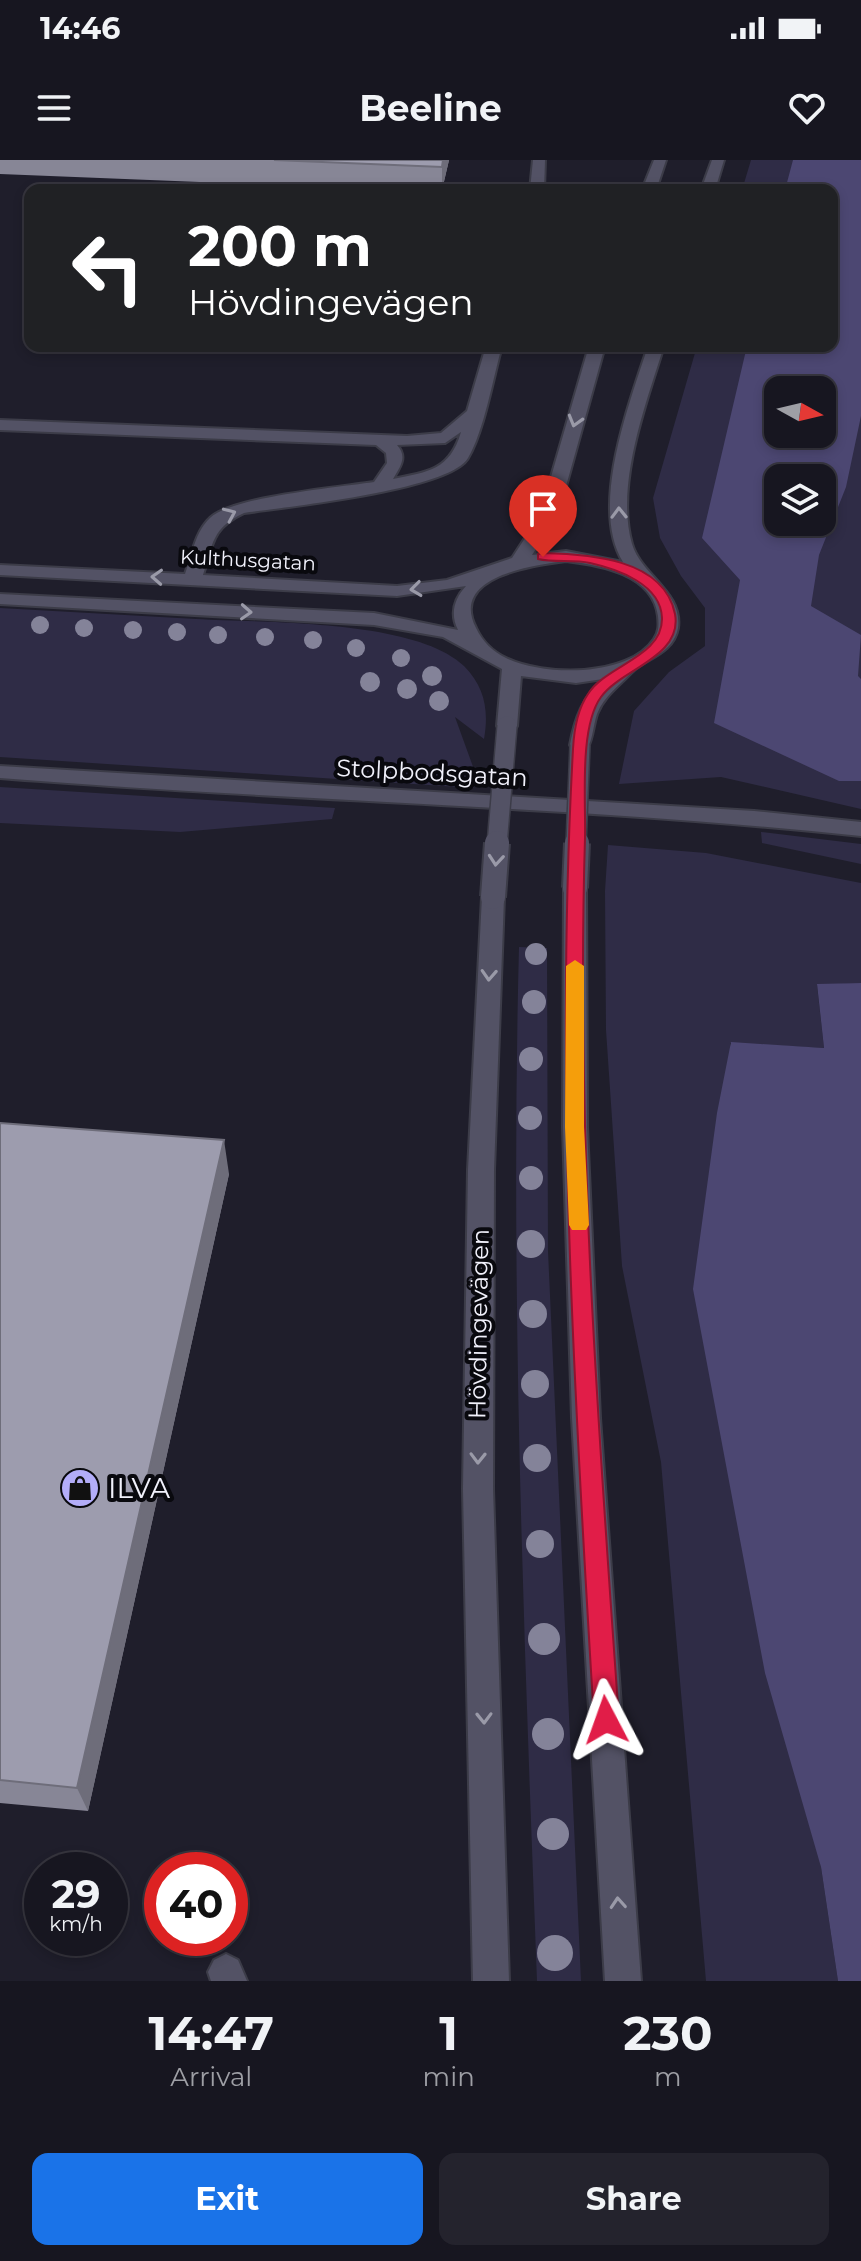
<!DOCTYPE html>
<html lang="en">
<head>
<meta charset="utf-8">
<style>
	body { margin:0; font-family:Montserrat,sans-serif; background:#24232d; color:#f1f3f6; height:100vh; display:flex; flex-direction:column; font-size:30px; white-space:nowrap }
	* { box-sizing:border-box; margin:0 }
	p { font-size:26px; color:#9e9fa5 }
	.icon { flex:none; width:44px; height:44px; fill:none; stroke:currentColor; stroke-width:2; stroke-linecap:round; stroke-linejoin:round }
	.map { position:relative; height:1821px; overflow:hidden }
	.drawer { display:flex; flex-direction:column; background:#171620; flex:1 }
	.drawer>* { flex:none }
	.banner { position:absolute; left:24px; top:24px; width:814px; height:168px; border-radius:16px; box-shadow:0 4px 12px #0003,0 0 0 2px #36353e; background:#202124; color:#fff; overflow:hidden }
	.needle { width:52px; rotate:98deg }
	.buttons { position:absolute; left:764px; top:216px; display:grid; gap:16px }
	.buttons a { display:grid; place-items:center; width:72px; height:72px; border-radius:16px; background:#171620; box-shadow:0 4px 12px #0003,0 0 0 2px #36353e; font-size:40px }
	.speed { position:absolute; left:24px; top:1692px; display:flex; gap:16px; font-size:40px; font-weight:700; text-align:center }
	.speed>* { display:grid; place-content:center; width:104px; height:104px; border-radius:50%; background:#171620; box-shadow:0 4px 12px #0003,0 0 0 2px #36353e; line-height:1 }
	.speed small { font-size:20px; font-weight:400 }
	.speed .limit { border:12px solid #d22; background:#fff; color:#111 }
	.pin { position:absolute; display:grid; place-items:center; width:68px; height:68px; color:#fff; margin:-82px -34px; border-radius:50% 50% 50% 0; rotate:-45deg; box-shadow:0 0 8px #0007 }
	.pin .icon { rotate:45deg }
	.me { position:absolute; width:88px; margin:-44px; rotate:356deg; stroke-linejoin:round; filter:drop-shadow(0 0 6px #0008) }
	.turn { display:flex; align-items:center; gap:28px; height:168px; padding:0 32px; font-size:36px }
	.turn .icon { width:104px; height:104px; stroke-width:2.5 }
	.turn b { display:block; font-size:56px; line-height:68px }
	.eta { display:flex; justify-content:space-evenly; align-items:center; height:136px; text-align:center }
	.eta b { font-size:48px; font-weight:700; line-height:56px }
	.button { display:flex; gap:16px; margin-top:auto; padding:16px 32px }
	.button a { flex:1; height:92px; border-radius:16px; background:#1a73e8; color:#fff; font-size:32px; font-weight:700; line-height:92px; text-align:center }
	.button a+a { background:#24232d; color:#f1f3f6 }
	.status { display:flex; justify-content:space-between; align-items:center; height:56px; padding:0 40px; background:#171620; direction:ltr }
	.status svg { height:22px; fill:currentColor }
	header { display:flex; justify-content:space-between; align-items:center; height:104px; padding:0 32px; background:#171620; font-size:36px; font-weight:700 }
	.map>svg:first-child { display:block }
	.green { fill:#2f2c46; fill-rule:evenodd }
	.forest { fill:#4c4772; fill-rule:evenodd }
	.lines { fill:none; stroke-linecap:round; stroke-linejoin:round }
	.minor-casing { stroke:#3c3c48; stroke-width:4 }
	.minor { fill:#535265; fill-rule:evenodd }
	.minor-bridge-far1-casing { stroke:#3c3c48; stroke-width:22; stroke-linecap:butt }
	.minor-bridge-casing { stroke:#3c3c48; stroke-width:28; stroke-linecap:butt }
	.minor-bridge-far1 { stroke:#535265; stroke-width:19 }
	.minor-bridge { stroke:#535265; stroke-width:24 }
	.tree { fill:#848399 }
	.wall { fill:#878696 }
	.shaded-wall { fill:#6e6d7a }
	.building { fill:#9d9cae; stroke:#6e6d7a; stroke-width:2 }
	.oneway { stroke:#9a9aa8 }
	.route { fill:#e11d48; stroke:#92132f; stroke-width:2 }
	.slow { fill:#f59e0b }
	.labels { text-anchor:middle; stroke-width:8; stroke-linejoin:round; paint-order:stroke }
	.far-street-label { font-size:20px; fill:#f1f1fb; stroke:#09090e }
	.street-label { font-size:24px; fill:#f1f1fb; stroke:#09090e }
	.near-poi-label { font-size:28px; fill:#f1f1fb; stroke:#09090e; text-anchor:start }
</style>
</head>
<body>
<div class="status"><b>14:46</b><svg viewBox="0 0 49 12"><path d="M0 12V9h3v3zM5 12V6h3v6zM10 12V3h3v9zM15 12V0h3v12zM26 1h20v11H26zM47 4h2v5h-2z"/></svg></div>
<header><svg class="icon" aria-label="menu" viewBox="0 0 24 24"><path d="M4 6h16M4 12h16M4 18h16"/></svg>Beeline<svg class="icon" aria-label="heart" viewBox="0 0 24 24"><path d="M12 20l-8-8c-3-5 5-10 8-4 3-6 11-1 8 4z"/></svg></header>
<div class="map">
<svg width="861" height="1821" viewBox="0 0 861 1821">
	<rect width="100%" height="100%" fill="#1f1e2b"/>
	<!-- green -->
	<g class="green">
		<path d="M751 0H861V649L721 617 619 624 634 551 669 512 705 486V448L681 416 660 378 653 338 697 186H832V30H742ZM778 230H822V274H778ZM778 318H822V362H778Z"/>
		<path d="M0 448C65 452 131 455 196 459 263 463 415 459 464 506 485 527 489 551 484 579L455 557 476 615 474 628 0 597Z"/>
		<polygon points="0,627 335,648 332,659 180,672 0,663"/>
		<polygon points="761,672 861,684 861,704 762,683"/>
		<polygon points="608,685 706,693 861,723 861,823 817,825 824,888 730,883 821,1707 838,1821 706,1821 661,1302 622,1106 606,870 605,731"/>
		<path d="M519 787 547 788 548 1091 581 1821H537C524 1476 510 1132 519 787Z"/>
	</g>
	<!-- forest -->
	<g class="forest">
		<path d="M793 0H861V256L846 327 819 395 811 446 861 475 858 516 861 519V621H839L714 563 740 420 702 378 747 186H832V30H785ZM778 230H822V274H778ZM778 318H822V362H778Z"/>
		<polygon points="861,823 861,1821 838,1821 821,1707 765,1513 693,1129 717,953 731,882 824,888 817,824"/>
	</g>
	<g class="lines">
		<!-- minor casing -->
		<g class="minor-casing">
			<g id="minor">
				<polygon points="533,0 545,0 544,30 530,30"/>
				<polygon points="654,0 666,0 656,30 642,30"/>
				<polygon points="712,0 724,0 715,30 701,30"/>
				<path d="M486 186H502C493 218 484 271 468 298 450 330 285 347 244 353 212 368 213 383 203 415L397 426 447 420 512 398 540 355 589 186H605L558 355 532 395 566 391 623 402C589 347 630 242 648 186H664C646 243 615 325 632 384 641 415 683 432 678 468 673 494 646 498 632 512 619 526 604 536 597 554 593 566 593 579 587 589H573L570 585C575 558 583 537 603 519L576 523 521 516 517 566 514 570H500L497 566 502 509 443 477 374 465 0 444V434L374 453 458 470C450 454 454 439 466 426L397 436 0 415V405L185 414C192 395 195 372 210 358 231 337 341 327 374 322L387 303 386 293 376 285 0 270V260L407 276 441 273 467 251ZM461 272C450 310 428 312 393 319 400 307 408 297 397 285L445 283ZM566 401C600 405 653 414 658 456 659 465 659 472 654 479 628 518 543 516 506 498 493 492 482 481 476 468 449 416 534 405 566 401Z"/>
				<path d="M0 606 754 651 861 662V676C575 646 287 641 0 618Z"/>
				<polygon points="575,721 583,723 586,728 587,967 600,1258 641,1821 605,1821 572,1258 563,967 564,728 567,723"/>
				<polygon points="493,729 501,732 504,737 494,1010 493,1329 509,1821 473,1821 463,1329 468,1010 482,737 485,732"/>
				<polygon points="226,1794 238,1800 247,1821 211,1821 208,1812 214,1800"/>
			</g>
		</g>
		<!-- minor -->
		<use href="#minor" class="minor"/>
		<!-- minor-bridge-far1 casing -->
		<g class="minor-bridge-far1-casing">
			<g id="minor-bridge-far1">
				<polyline points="497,685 507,566"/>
				<polyline points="576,685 580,585"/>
			</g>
		</g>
		<!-- minor-bridge casing -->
		<g class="minor-bridge-casing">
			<g id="minor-bridge">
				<polyline points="575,728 577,683"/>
				<polyline points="493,737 497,683"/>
			</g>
		</g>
		<!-- minor-bridge-far1 -->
		<use href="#minor-bridge-far1" class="minor-bridge-far1"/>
		<!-- minor-bridge -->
		<use href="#minor-bridge" class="minor-bridge"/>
	</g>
	<!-- trees -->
	<g class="tree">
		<circle cx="40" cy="465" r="9"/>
		<circle cx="84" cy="468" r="9"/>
		<circle cx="133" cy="470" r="9"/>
		<circle cx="177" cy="472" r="9"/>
		<circle cx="218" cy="475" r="9"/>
		<circle cx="265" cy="477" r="9"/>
		<circle cx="313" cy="480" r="9"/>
		<circle cx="356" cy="488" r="9"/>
		<circle cx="401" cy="498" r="9"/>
		<circle cx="432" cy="516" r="10"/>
		<circle cx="370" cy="522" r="10"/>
		<circle cx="407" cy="529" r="10"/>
		<circle cx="439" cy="541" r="10"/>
		<circle cx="536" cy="794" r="11"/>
		<circle cx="534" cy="842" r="12"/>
		<circle cx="531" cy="899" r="12"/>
		<circle cx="530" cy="958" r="12"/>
		<circle cx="531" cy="1018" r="12"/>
		<circle cx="531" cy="1084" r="14"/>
		<circle cx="533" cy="1154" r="14"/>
		<circle cx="535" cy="1224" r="14"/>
		<circle cx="537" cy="1298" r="14"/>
		<circle cx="540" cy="1384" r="14"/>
		<circle cx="544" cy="1479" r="16"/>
		<circle cx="548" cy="1574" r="16"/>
		<circle cx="553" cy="1674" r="16"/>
		<circle cx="555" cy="1793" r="18"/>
	</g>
	<!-- wall -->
	<g class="wall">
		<polygon points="0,0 449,0 442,30 399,30 0,14"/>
		<polygon points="0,963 229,1014 88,1651 0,1643"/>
	</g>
	<!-- shaded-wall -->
	<g class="shaded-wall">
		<polygon points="443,0 449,0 442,30 442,7"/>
		<polygon points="224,980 229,1014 88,1651 77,1628"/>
	</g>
	<!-- building -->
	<g class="building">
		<polygon points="274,0 443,0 442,7"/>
		<polygon points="0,963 224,980 77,1628 0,1620"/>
	</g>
	<!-- one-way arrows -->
	<defs><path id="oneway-chevron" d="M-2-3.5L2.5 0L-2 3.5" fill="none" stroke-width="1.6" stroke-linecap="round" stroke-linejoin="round" transform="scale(2)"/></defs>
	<g class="oneway">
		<use href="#oneway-chevron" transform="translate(575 261) rotate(106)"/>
		<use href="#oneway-chevron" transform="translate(619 353) rotate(-91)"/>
		<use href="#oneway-chevron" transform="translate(230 354) rotate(-24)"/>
		<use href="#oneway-chevron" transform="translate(157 417) rotate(-177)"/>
		<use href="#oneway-chevron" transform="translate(416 429) rotate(173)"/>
		<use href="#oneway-chevron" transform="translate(246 452) rotate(3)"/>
		<use href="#oneway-chevron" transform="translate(496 700) rotate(95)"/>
		<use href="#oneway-chevron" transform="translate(489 815) rotate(93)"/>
		<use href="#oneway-chevron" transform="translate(478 1298) rotate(91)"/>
		<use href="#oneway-chevron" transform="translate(484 1558) rotate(89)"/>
		<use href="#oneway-chevron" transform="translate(618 1743) rotate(-94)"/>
	</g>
	<!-- route -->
	<path class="route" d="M543 393C587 394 664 398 675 454 683 497 621 509 601 537 579 567 586 641 585 678 576 972 598 1266 619 1560L615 1568 606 1572 598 1568 594 1560C574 1236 555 913 573 589 574 570 577 550 588 534 606 505 663 497 662 458 661 424 617 409 590 403 573 399 555 403 538 399V394Z"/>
	<!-- slow -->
	<polygon class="slow" points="575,800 584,806 584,967 589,1065 586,1070 572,1070 569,1065 565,967 566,806"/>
	<!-- icons -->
	<defs>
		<g id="shop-disc" transform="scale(2)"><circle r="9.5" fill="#b3adf9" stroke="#09090e"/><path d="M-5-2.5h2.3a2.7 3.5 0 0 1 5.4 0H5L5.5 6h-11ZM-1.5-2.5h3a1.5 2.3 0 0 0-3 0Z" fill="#111"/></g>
	</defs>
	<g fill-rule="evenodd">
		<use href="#shop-disc" x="80" y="1328"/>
	</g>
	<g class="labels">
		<!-- far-street labels -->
		<g class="far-street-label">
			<text transform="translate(248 400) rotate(3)" y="7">Kulthusgatan</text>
		</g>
		<!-- street labels -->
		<g class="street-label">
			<text transform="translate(432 613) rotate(3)" y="8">Stolpbodsgatan</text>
			<text transform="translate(479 1164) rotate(-89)" y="8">Hövdingevägen</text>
		</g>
		<!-- near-poi labels -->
		<g class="near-poi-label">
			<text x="108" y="1338">ILVA</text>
		</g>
	</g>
</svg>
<div class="buttons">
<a><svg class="needle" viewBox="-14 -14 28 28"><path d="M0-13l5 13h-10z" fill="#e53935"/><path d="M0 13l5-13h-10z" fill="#9e9fa5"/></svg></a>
<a><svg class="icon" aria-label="layers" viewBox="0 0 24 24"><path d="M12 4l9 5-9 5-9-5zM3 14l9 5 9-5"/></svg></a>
</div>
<div class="speed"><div>29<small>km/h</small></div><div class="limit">40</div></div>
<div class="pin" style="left:543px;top:397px;background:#d93025"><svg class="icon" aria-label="arrive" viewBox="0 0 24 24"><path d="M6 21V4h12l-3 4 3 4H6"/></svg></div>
<svg class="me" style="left:606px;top:1560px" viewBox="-20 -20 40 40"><path d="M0-17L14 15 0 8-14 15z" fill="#e11d48" stroke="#fff" stroke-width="4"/></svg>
<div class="banner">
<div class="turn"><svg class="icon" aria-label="left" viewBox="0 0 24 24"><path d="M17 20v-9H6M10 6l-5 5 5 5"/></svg><div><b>200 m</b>Hövdingevägen</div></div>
</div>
</div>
<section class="drawer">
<div class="eta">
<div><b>14:47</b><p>Arrival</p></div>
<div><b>1</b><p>min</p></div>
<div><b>230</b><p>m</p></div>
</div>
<div class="button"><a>Exit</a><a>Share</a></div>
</section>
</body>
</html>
